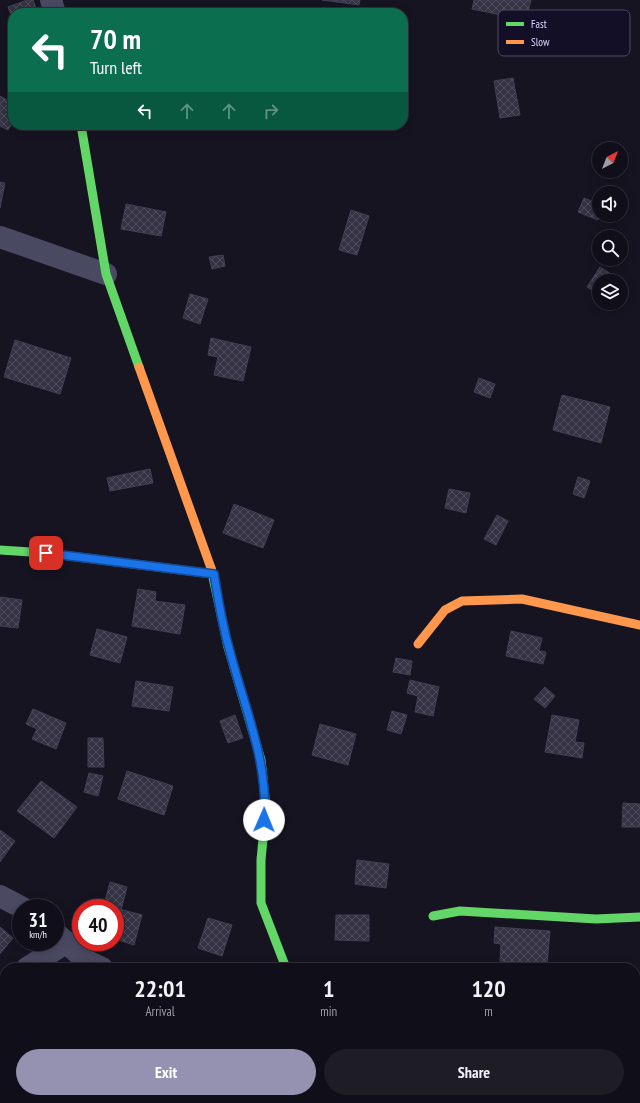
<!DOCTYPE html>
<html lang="en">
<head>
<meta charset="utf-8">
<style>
	body { margin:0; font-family:"PT Sans Narrow",sans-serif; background:#1e1d26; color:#f1f3f6; height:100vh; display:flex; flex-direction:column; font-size:15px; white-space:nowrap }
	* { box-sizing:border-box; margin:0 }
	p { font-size:13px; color:#9c9ca2 }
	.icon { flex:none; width:22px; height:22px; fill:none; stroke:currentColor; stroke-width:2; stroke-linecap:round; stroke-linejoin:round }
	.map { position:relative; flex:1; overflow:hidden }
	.side { position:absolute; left:0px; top:963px; width:640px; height:140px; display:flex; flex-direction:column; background:#100f19; border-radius:16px 16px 0 0; box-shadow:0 2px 10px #0003,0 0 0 1px #302f38 }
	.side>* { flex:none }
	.guide { position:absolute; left:8px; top:8px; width:400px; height:122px; border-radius:16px; box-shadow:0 2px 10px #0003,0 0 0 1px #302f38; background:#0b6e4f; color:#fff; overflow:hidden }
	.needle { width:26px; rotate:42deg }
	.fabs { position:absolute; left:592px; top:142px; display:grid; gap:8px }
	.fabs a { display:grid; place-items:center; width:36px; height:36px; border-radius:50%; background:#100f19; box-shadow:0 2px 10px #0003,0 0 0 1px #302f38; font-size:20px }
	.speed { position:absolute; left:12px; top:899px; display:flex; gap:8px; font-size:20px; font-weight:700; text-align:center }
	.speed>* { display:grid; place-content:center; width:52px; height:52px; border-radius:50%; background:#100f19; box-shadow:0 2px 10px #0003,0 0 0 1px #302f38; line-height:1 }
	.speed small { font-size:10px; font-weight:400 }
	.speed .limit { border:6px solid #d22; background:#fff; color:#111 }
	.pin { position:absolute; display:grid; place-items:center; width:34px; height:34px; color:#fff; margin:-17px; border-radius:8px; box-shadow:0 2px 6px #0006 }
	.me { position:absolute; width:44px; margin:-22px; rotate:1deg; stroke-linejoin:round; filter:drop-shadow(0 0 3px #0008) }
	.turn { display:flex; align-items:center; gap:14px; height:84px; padding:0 16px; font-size:18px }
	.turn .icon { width:52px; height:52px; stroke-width:2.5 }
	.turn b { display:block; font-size:28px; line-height:34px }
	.lanes { display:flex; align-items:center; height:38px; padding:0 16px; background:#0003; justify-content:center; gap:20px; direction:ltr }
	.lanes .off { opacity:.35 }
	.eta { display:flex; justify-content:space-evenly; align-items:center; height:68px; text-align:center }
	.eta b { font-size:24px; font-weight:700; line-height:28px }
	.cta { display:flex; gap:8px; margin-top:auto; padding:8px 16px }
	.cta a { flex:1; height:46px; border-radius:24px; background:#9591b1; color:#fff; font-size:16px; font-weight:700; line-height:46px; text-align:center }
	.cta a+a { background:#1e1d26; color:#f1f3f6 }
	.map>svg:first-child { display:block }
	.building { fill:url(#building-cross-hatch); stroke:#433f54 }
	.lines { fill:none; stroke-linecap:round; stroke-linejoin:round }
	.street { stroke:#4a4962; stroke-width:22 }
	.fast { stroke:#63d668; stroke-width:9 }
	.slow { stroke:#ff974d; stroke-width:9 }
	.route-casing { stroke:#114b97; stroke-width:10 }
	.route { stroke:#1a73e8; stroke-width:7 }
	.key { fill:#130f26; stroke:#4e4a67; stroke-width:1 }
	.key-label { font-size:11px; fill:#d9d4ff }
</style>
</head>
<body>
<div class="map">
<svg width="640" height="1103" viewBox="0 0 640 1103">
	<defs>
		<pattern id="building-cross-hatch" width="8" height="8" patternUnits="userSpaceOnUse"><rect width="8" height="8" fill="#343243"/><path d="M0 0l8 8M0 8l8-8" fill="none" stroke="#514f5f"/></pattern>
	</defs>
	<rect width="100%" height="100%" fill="#161421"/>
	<!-- building -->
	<g class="building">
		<polygon points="27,0 33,0 38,13 13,13 13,21 8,7"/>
		<polygon points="322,0 360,0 359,5"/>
		<polygon points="474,0 531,0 526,20 472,9"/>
		<polygon points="513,78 520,115 500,118 494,81"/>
		<polygon points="0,96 13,103 13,122 8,130 0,126"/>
		<polygon points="0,182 5,183 0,208"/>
		<polygon points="584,198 599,204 600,215 598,220 578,212"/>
		<polygon points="126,204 166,212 161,236 121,229"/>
		<polygon points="351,210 369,216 357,255 339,250"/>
		<polygon points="223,255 225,266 212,269 209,257"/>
		<polygon points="600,267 622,281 599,281 599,295 587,287"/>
		<polygon points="190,294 208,299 200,324 183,318"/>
		<polygon points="211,338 251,347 243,381 214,375 218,357 208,355"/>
		<polygon points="15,340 71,358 60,394 4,377"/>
		<polygon points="479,378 495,384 490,398 474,392"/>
		<polygon points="562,395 610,407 601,443 553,430"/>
		<polygon points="150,469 153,483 110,491 107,478"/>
		<polygon points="578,477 590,481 584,498 573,494"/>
		<polygon points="449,489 470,493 466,513 445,508"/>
		<polygon points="234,504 274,520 263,548 223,533"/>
		<polygon points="497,515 508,521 496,545 484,539"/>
		<polygon points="138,589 156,592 155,601 185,605 180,634 132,626"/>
		<polygon points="0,597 22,600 18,628 0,626"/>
		<polygon points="97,629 127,637 120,663 90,655"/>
		<polygon points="511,631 542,638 539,651 546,652 543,664 506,656"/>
		<polygon points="396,658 412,661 410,675 393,672"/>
		<polygon points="410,680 439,687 433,716 415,712 418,696 407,693"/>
		<polygon points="136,681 173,687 169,711 132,706"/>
		<polygon points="545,687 555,696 545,708 534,699"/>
		<polygon points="33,709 66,723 56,749 32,739 37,729 26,724"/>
		<polygon points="392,711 407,715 401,734 387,730"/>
		<polygon points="235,715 243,738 228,743 220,721"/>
		<polygon points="552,715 579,720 575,742 584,743 582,758 545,752"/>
		<polygon points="320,724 356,734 348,765 312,755"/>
		<polygon points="88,738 103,738 104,767 88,767"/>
		<polygon points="127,771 173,786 164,815 118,799"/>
		<polygon points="89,773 103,776 98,796 84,792"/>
		<polygon points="41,781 77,807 54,838 17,811"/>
		<polygon points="623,803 640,804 640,827 622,827"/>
		<polygon points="0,830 15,841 0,862"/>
		<polygon points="357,860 389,864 386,888 355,884"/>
		<polygon points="110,882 127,887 121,910 104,905"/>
		<polygon points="104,905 142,915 134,945 115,939 115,908 103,908"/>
		<polygon points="336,915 369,915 369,941 335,940"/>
		<polygon points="208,918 232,925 222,956 198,948"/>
		<polygon points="0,927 13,938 0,954"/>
		<polygon points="495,927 550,931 547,965 500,961 501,944 494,943"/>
		<polygon points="143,1098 162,1098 162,1103 143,1100"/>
		<polygon points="438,1098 474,1098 475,1103 433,1103 433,1099"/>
	</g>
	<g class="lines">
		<!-- street -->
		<g class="street">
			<polyline points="51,0 55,13"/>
			<polyline points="0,237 106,274"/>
			<polyline points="0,896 23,908"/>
			<polyline points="55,932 85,960 102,968"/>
			<polyline points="27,968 67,942"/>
			<polyline points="0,990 5,986"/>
			<polyline points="344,1098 347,1103"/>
		</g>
		<!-- fast -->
		<g class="fast">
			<polyline points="81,125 106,274 139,367"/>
			<polyline points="0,550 46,553 213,574"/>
			<polyline points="211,568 228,647 261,760 266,807 261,860 261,903 286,968"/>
			<polyline points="433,916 460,911 596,919 640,917"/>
		</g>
		<!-- slow -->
		<g class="slow">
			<polyline points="139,367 211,568"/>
			<polyline points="418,644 445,610 462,601 522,599 640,625"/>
		</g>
	</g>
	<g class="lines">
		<!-- route casing -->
		<g class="route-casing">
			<path id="route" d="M46 553 214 574C218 599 222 624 229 648 243 704 269 762 264 820"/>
		</g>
		<!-- route -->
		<use href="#route" class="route"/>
	</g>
	<!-- legend -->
	<rect x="498" y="10" width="132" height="46" rx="6" class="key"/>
	<rect x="506" y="22" width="18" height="4" fill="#63d668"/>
	<rect x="506" y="40" width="18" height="4" fill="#ff974d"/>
	<g class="key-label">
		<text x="531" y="28">Fast</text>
		<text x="531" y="46">Slow</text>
	</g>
</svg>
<div class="fabs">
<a><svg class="needle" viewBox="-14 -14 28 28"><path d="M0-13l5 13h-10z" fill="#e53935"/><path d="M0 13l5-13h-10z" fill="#9c9ca2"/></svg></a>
<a><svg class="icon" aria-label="sound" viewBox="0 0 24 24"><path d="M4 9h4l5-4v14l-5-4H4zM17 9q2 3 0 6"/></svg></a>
<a><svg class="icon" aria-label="search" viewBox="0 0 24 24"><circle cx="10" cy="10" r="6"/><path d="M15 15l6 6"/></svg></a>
<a><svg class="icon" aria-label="layers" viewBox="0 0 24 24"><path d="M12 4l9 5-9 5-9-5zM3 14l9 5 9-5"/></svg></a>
</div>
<div class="speed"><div>31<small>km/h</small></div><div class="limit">40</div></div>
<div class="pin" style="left:46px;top:553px;background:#d93025"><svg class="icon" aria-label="arrive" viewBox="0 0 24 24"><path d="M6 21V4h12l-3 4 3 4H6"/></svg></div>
<svg class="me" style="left:264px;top:820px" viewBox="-20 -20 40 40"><circle r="19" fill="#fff"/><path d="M0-13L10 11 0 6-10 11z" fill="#1a73e8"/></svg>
<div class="guide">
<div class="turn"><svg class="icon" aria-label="left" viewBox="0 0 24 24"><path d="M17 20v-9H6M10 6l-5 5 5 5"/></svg><div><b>70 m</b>Turn left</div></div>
<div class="lanes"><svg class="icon" aria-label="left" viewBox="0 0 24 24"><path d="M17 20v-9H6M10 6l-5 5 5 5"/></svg><svg class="icon off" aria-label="ahead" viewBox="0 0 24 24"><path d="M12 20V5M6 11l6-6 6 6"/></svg><svg class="icon off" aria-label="ahead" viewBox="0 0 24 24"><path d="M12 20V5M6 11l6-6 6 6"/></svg><svg class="icon off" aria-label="right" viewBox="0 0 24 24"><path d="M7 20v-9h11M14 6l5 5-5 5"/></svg></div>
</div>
<section class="side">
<div class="eta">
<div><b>22:01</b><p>Arrival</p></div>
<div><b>1</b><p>min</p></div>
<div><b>120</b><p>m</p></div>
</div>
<div class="cta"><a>Exit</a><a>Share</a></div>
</section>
</div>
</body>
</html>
